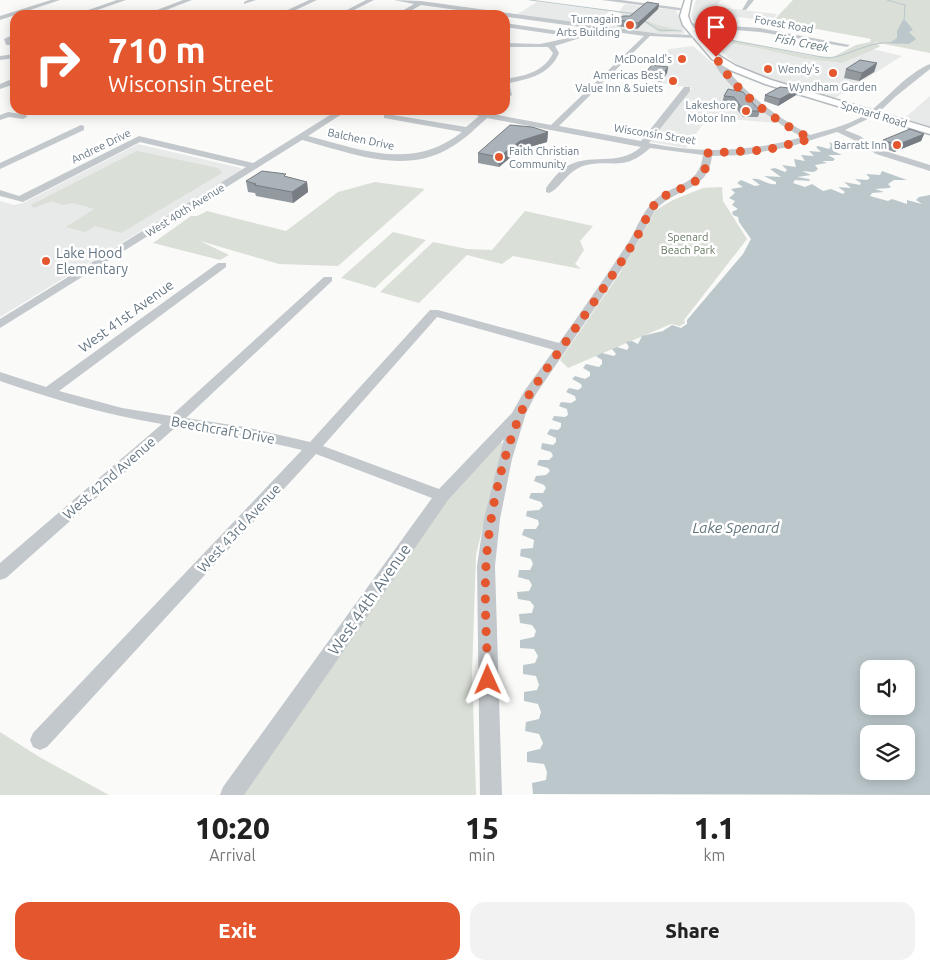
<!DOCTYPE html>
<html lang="en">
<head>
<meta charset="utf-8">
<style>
	body { margin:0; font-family:Ubuntu,sans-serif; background:#f2f2f2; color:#222; height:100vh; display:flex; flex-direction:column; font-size:19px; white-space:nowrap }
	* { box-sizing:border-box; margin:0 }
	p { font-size:16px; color:#767676 }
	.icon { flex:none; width:28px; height:28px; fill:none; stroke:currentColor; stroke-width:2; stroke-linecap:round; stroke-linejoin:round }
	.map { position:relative; height:795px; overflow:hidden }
	.sheet { display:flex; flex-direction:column; background:#fff; flex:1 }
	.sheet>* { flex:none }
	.hud { position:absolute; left:10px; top:10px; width:500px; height:105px; border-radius:15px; box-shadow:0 2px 12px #0003; background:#e4572e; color:#fff; overflow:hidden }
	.controls { position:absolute; left:860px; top:660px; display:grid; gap:10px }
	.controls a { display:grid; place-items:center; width:55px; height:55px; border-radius:10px; background:#fff; box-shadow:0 2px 12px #0003; font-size:25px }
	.pin { position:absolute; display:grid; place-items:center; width:42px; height:42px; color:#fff; margin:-51px -21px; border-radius:50% 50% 50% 0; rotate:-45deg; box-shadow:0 0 5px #0007 }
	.pin .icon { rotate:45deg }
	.me { position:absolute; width:55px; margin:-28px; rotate:359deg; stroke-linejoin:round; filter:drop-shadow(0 0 4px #0008) }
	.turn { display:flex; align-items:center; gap:18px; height:105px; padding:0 15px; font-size:22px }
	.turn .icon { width:65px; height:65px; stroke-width:2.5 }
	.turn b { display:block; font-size:35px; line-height:42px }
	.eta { display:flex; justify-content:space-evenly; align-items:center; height:85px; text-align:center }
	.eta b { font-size:30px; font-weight:800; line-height:35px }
	.button { display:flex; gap:10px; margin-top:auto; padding:10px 15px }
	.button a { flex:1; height:58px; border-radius:15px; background:#e4572e; color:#fff; font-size:20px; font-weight:800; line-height:58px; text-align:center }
	.button a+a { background:#f2f2f2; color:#222 }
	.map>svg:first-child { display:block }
	.built { fill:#e8e9e9 }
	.green { fill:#dadfd7 }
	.water { fill:#bbc7cb; fill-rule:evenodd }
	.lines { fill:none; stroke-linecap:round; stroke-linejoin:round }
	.stream { stroke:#bbc7cb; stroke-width:1 }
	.major-casing { stroke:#b5babe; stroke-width:3 }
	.minor { fill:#c3c8cc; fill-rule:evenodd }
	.major { fill:#fff; fill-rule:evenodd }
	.wall { fill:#929a9f }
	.shaded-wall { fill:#777d82 }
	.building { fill:#aab3b9; stroke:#777d82 }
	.route { stroke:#e4572e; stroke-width:9; stroke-dasharray:0 16.2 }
	.poi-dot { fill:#e4572e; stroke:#fff; stroke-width:2 }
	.labels { text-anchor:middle; stroke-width:5; stroke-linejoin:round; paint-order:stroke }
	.far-poi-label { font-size:11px; fill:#657683; stroke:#fff; text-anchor:end }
	.far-street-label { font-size:11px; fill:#657683; stroke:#fff }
	.far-park-label { font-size:11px; fill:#687a64; stroke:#fff }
	.far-water-label { font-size:12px; font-style:italic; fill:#60757c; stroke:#fff }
	.poi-label { font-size:14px; fill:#657683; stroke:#fff; text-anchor:start }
	.street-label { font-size:14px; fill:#657683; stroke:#fff }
	.water-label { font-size:15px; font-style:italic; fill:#60757c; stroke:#fff }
	.near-street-label { font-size:16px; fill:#657683; stroke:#fff }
</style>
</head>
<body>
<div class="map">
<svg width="930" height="795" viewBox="0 0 930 795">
	<rect width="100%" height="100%" fill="#fafaf8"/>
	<!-- built -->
	<g class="built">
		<polygon points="696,0 721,0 716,7 777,14 773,21 737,17 731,25 695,24 691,16"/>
		<polygon points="537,2 610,11 591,25 516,15"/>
		<polygon points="625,4 676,10 685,33 680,35 660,34 607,26 621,16 620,10"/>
		<polygon points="708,41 753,47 804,59 842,63 873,49 902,56 835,98 788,85 741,68"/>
		<polygon points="693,46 715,65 775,123 708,117 686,148 650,142 692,88 644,80 669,49"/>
		<polygon points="930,96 930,127 905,119 906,117"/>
		<polygon points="138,144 241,168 241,170 0,317 0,201 14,205 23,203"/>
	</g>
	<!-- green -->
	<g class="green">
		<polygon points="793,0 930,0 930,53 874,42 880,46 879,47 842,63 805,59 753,47 715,41 721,39 732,40 812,56 833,57 856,45 870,42 871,39 773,21"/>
		<path d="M584 7 638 14C650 26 664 26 679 30L661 33 634 15Z"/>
		<polygon points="137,151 218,168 222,173 121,233 95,226 85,232 66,227 94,209 73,203 63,205 51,201 34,208 31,205"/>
		<polygon points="375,182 425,189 338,266 279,264 200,241 229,255 220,260 153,243 191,216 197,216 207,211 286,231 338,192"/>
		<polygon points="722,187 723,201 747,239 684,320 685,323 680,326 671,324 568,368 560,360 620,273 656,210 673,200 703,188"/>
		<polygon points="525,211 593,226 580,241 584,250 575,264 581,269 513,256 502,264 467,255 419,303 380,292 433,242 467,249 492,250"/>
		<polygon points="393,232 426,240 375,288 341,278"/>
		<polygon points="497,442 503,443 476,555 472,673 476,795 231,795 442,496"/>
		<polygon points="0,732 41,758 109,795 0,795"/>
	</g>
	<!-- water -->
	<g class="water">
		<polygon points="903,20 906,21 913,30 909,32 916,39 909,44 879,43 891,42 897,38 897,31"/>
		<path d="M829 142 847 151H833L842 155H828L835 159 833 161H822L827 163 815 165 818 169 814 172 802 171 811 175 797 177 809 179 810 181 795 180 793 183 805 187 812 184 823 191 831 189 843 194 845 192 838 187 851 188 844 182 860 185 861 183 855 179 867 180 870 178 866 174 880 175 882 171 907 180H894L888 184 891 187 889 188 875 189 884 192 872 193 870 196 888 201 892 199 907 204V200L922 204 916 200 919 197 930 195V795L533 794 532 783 546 780 547 772 544 764 527 762V752L540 749 543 743 539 734 525 731 526 722 539 719 541 712 538 704 524 701V692L537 690 539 685 536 676 523 674V665L535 663 538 656 534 649 520 648V640L534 637 536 631 532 625 520 623 519 614 532 613 534 606 530 601 518 599 517 592 529 591 532 585 529 580 518 577 519 570H530L533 564 531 559 520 556 521 549 533 548 534 540 522 535 524 529H536L539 524 538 520 526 516 527 511 539 510 543 506 541 502 529 498 531 493H543L546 488 544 485 534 481 536 476 546 475 550 471 548 468 537 465 539 460H549L553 456 551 452 541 449 542 443 553 445 556 442V438L547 434 550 429 558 430 561 427V423L552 420 554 416 565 417 568 415 567 409 559 406 561 402 571 403 576 400 575 396 566 392 569 388 578 390 582 387 581 384 572 379 575 376 585 379 590 376V372L583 368 586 364 599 367 602 364V360L596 356 602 353 614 356 616 354 612 349 617 347 627 350 629 347 626 342 632 341 638 344 642 336 663 331 672 325 681 328 687 324V320L743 254 751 239 739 222 738 217 733 215 732 212 738 209 732 205 735 201 729 198 735 193 731 189 743 187 737 183 741 180 755 186 760 185 752 179C761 177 767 186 776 184V182L764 176 781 177 770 169 775 168 785 172 787 170 782 165 796 167 794 159 805 161 801 155 814 156 809 151 821 152 816 147 818 146 829 149 831 146ZM869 669H906V706H869ZM869 734H906V771H869Z"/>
	</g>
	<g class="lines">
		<!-- stream -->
		<g class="stream">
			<polyline points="530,0 636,14"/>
			<polyline points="887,0 905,5 904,23"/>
			<polyline points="641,19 659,30 681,31"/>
			<path d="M700 33 715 34 730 40 827 58C847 57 863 44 883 43"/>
		</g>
		<!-- major casing -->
		<g class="major-casing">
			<polygon id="major" points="685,0 691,0 688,16 691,24 718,55 736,66 771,80 930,128 930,134 765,84 730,70 712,59 683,25 680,16"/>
		</g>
		<!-- minor -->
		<g class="minor">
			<polygon points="51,0 60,0 0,20 0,16"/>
			<polygon points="117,0 126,0 83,15 74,15"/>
			<polygon points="183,0 192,0 153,15 144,15"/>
			<polygon points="248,0 256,0 244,4 244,2"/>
			<polygon points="309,0 317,0 285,15 277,15"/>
			<polygon points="366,0 374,0 352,11 347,10"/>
			<path d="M394 0 421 1 661 34 697 35 695 38 650 36 559 126 641 141 684 87H690V91L649 143C699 154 752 152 802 137 780 126 714 81 713 56H717C741 91 773 115 810 135 831 129 854 124 872 110 890 95 908 73 930 64V69L895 97 876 115 845 130 860 136 882 150 930 165V171L876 154 854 140 837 132 789 147 744 155 712 156C708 192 677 187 656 209L625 264 536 394 526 413 512 459 500 519 495 566 502 795H480L477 566 484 519 504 439 448 500 244 795H220L223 787 432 498 316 454 47 747 40 750 33 747 30 740 33 733 302 450 245 437 177 426 6 578 0 580V563L162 424C106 415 53 399 0 381V372L46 387 218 263H226V267L59 391 122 408 171 416 324 277H332V281L186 418 245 427 310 442 430 310H438L559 343C582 311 604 279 626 246 635 233 640 216 651 204 670 182 699 189 703 155L650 148C623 173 611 158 583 166 566 172 560 189 549 193L546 192V188C551 181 557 173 564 168 590 151 617 168 641 147L487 118C475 129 463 141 448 149 403 175 348 152 302 140L0 328V319L246 167 140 142 23 202 0 196V190L19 196 139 136 253 163 338 110H348L308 136C363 150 412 171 462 132L384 118V114H387L466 127 479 116 455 110 484 112 491 110 492 114 551 125 644 36 595 29 583 37 555 46 559 53C550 74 530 79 509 83L512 95 505 100V79C524 76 544 72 553 53L548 47H505V43L540 44 573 37 505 27V23L579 34 588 28 421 5 403 15H395L414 4ZM437 317 554 350 525 390 512 413 439 489 323 446Z"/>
			<polygon points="602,0 621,0 688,9 685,11"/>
			<polygon points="748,0 754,0 746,10 742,10"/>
			<polygon points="687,23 760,28 850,45 847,47 760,32 685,26"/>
			<polygon points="15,34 15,38 10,41 10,45 6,45 4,39"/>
			<polygon points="15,54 15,58 0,60 0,56"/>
			<polygon points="12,79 15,79 15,84 0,89 0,84"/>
			<polygon points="8,112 26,115 27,117 23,119 9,117 0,120 0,115"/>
			<polygon points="81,125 84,126 84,130 0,169 0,163"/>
		</g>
		<!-- major -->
		<use href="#major" class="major"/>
	</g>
	<!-- wall -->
	<g class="wall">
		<polygon points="659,4 658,9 637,29 617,26 618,20 630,16"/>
		<polygon points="877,63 874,72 859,81 844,78 846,69"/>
		<polygon points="668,67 667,73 661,82 645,79 645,73"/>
		<polygon points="728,89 760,111 758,117 743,117 732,103 722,102 724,96"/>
		<polygon points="765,95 796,95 778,106 764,101"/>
		<polygon points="548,132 547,142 519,150 499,167 478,163 478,153"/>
		<polygon points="924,134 921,141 894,152 881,147 883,140"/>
		<polygon points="287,177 307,182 308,192 293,203 256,196 255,193 248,192 246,181"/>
	</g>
	<!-- shaded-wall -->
	<g class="shaded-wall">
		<polygon points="659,4 658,9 637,29 638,23"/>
		<polygon points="877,63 874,72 859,81 862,73"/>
		<polygon points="668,67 667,73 661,82 662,75"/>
		<polygon points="798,89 796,95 778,106 780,99"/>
		<polygon points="548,132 547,142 519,150 499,167 499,157 520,141"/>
		<polygon points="924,134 921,141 894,152 897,145"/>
		<polygon points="307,182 308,192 293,203 292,192"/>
	</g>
	<!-- building -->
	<g class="building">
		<polygon points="647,2 659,4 638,23 618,20 623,16 630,16"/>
		<polygon points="860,60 877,63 862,73 846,69"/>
		<polygon points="652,65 668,67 662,75 645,73"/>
		<polygon points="780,87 798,89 780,99 765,95"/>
		<polygon points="728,89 743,92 760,111 744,111 734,97 724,96"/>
		<polygon points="510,125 532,127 548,132 520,141 499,157 478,153"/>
		<polygon points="910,129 924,134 897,145 883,140"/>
		<polygon points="262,171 286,174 284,176 307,182 292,192 254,185 256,184 246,181"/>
	</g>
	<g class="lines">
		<!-- route -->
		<path class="route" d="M488 680C487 643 484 604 486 566 489 510 505 443 530 393 564 343 600 296 632 245 640 233 645 219 652 208 669 182 707 195 708 153L766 150 811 139C774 120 736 94 716 57"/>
	</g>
	<!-- markers -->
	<g class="poi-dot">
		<circle cx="630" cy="25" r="5"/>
		<circle cx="682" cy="59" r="5"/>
		<circle cx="768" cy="69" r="5"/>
		<circle cx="833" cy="73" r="5"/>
		<circle cx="673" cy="81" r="5"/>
		<circle cx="746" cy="111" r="5"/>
		<circle cx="897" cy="145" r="5"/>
		<circle cx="499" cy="157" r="5"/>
		<circle cx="46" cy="261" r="5"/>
	</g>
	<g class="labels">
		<!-- far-poi labels -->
		<g class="far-poi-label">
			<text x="620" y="23">Turnagain<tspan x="620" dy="13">Arts Building</tspan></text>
			<text x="672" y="63">McDonald's</text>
			<text x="778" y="73" text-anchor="start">Wendy's</text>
			<text x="663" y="79">Americas Best<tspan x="663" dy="13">Value Inn &amp; Suiets</tspan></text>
			<text x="833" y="91" text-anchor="middle">Wyndham Garden</text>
			<text x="736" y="109">Lakeshore<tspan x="736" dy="13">Motor Inn</tspan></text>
			<text x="887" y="149">Barratt Inn</text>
			<text x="509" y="155" text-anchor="start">Faith Christian<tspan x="509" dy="13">Community</tspan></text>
		</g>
		<!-- far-street labels -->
		<g class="far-street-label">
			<text transform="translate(784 24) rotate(10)" y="4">Forest Road</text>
			<text transform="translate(874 114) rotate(17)" y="4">Spenard Road</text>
			<text transform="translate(655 134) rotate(9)" y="4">Wisconsin Street</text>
			<text transform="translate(361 139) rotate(12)" y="4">Balchen Drive</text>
			<text transform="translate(101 146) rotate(-26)" y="4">Andree Drive</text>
			<text transform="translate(185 210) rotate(-32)" y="4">West 40th Avenue</text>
		</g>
		<!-- far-park labels -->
		<g class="far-park-label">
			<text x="688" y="241">Spenard<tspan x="688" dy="13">Beach Park</tspan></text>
		</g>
		<!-- far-water labels -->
		<g class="far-water-label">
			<text transform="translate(802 43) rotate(11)" y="4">Fish Creek</text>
		</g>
		<!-- poi labels -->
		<g class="poi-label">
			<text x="56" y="258">Lake Hood<tspan x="56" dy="16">Elementary</tspan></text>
		</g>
		<!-- street labels -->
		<g class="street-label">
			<text transform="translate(126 316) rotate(-36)" y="5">West 41st Avenue</text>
			<text transform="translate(223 430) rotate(10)" y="5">Beechcraft Drive</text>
			<text transform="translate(109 478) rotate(-41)" y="5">West 42nd Avenue</text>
			<text transform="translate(239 528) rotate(-47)" y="5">West 43rd Avenue</text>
		</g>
		<!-- water labels -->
		<g class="water-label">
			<text x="736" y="533">Lake Spenard</text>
		</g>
		<!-- near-street labels -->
		<g class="near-street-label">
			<text transform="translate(369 599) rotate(-55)" y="6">West 44th Avenue</text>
		</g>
	</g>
</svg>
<div class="controls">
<a><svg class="icon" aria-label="sound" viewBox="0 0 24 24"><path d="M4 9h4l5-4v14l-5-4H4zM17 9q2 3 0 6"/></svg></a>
<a><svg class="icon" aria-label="layers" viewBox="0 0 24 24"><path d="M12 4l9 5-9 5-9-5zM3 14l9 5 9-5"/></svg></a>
</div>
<div class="pin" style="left:716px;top:57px;background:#d93025"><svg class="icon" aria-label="arrive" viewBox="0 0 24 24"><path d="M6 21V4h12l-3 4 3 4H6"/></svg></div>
<svg class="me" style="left:488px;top:680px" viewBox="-20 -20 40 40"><path d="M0-17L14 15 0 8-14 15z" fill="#e4572e" stroke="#fff" stroke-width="4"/></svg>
<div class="hud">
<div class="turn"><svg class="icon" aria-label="right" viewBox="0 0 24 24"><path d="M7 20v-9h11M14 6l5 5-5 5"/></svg><div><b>710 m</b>Wisconsin Street</div></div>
</div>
</div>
<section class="sheet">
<div class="eta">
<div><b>10:20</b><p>Arrival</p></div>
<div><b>15</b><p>min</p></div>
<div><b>1.1</b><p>km</p></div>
</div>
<div class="button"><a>Exit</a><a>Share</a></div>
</section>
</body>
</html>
